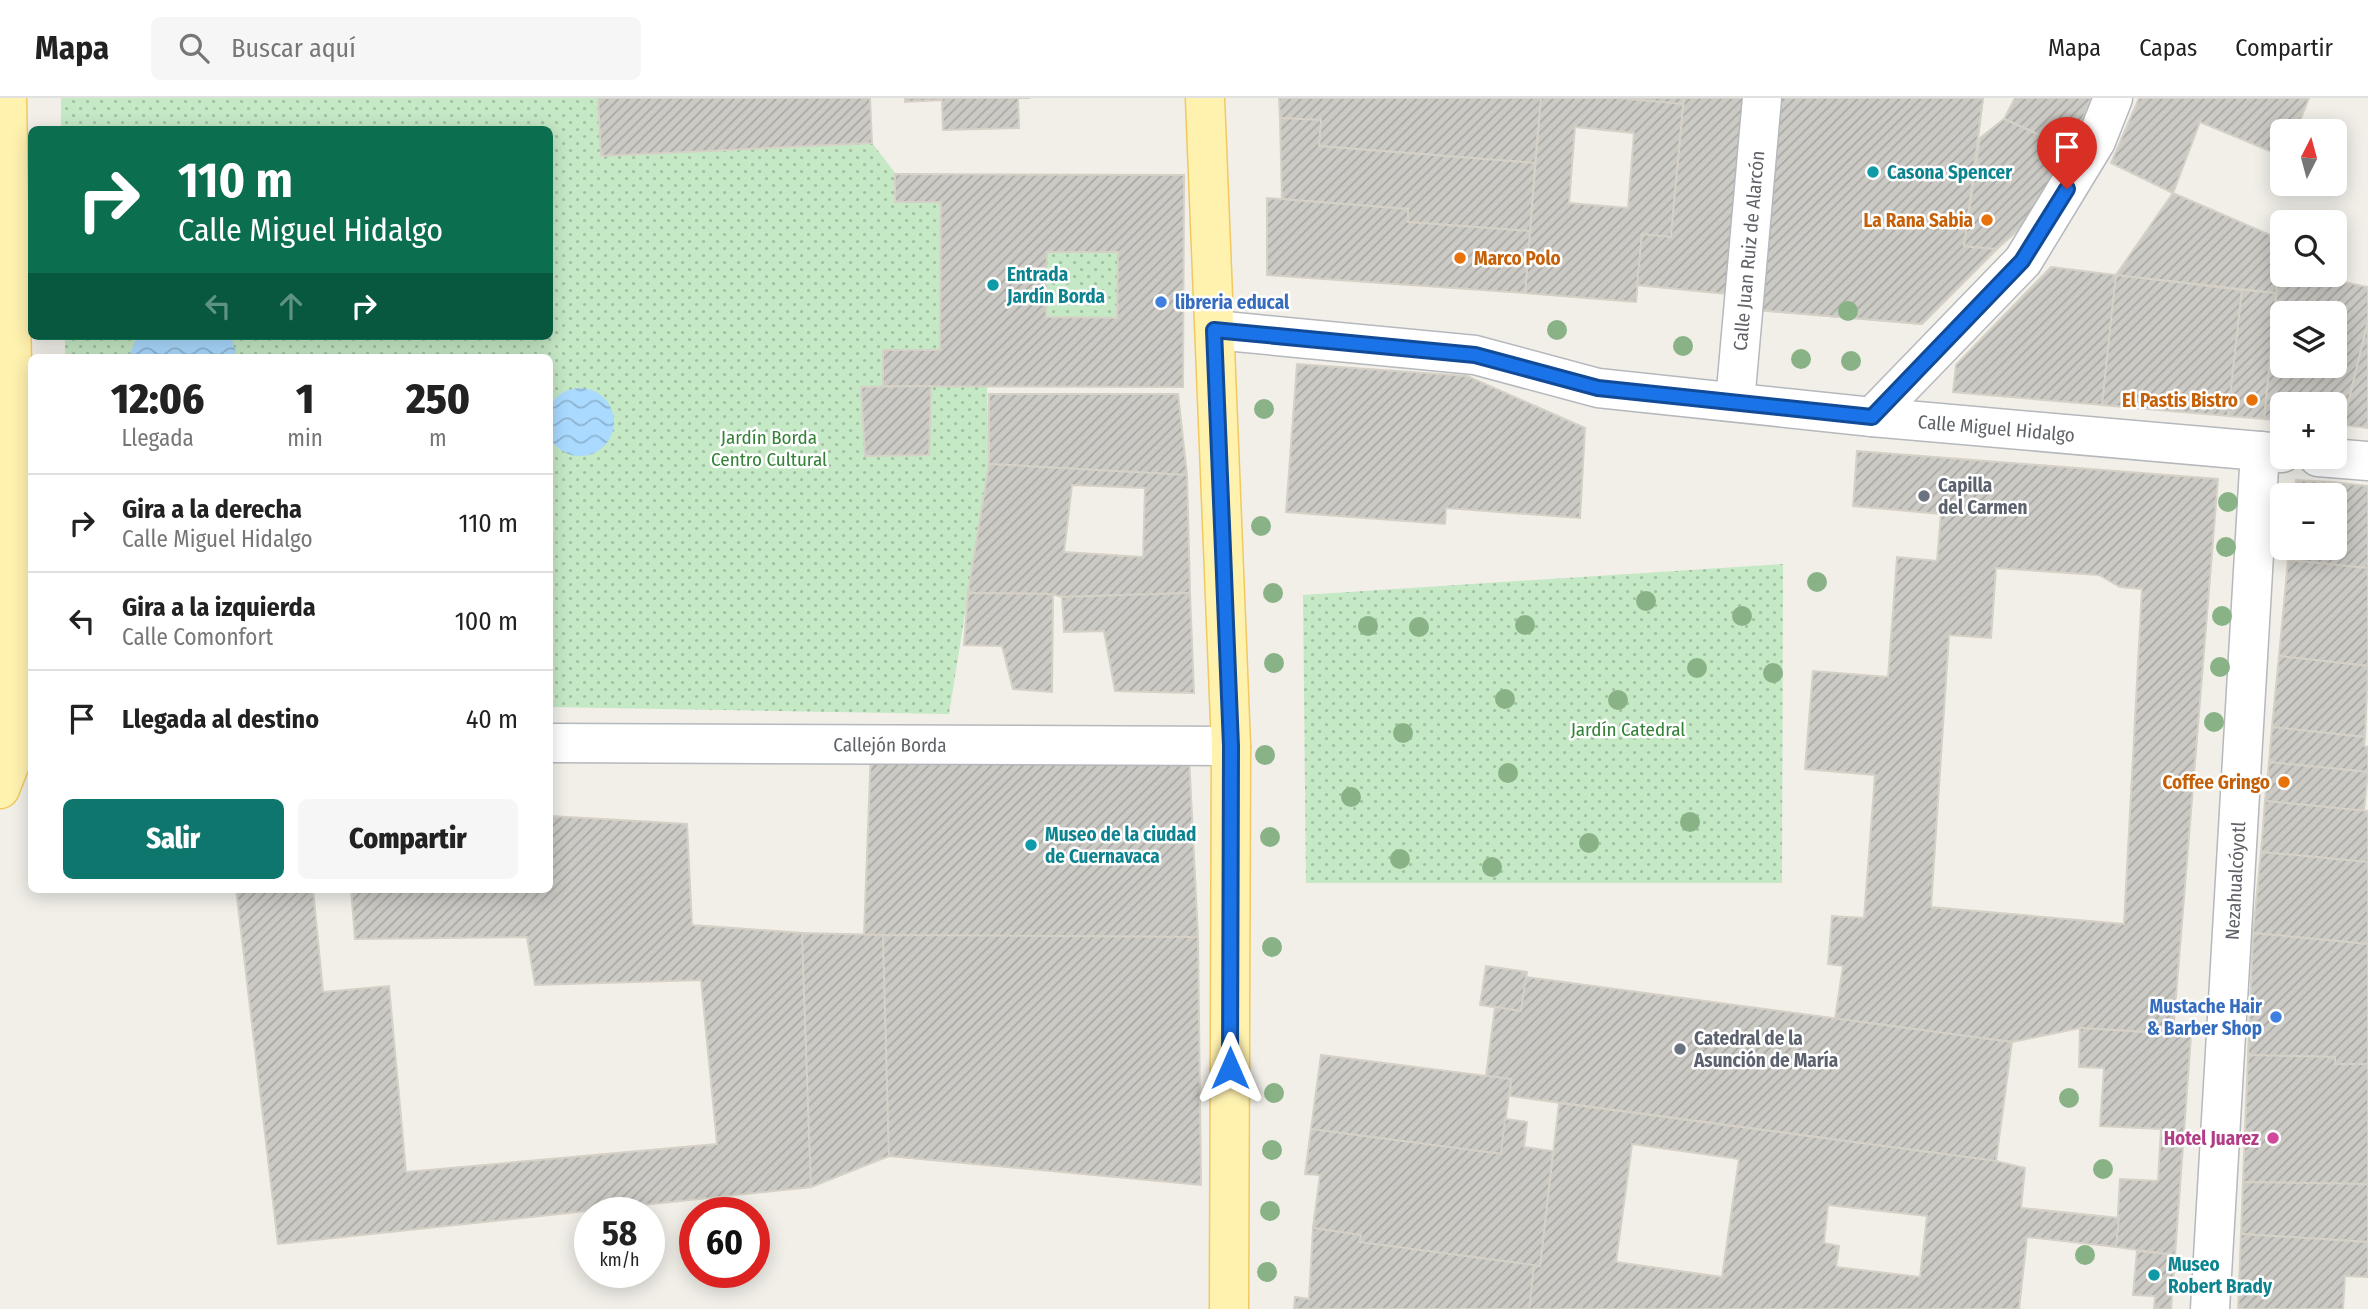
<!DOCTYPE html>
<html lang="es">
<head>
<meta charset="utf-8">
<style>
	body { margin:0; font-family:"Fira Sans Condensed",sans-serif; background:#f6f6f6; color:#222; height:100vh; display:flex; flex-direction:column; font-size:26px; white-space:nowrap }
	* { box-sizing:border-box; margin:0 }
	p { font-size:23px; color:#767676 }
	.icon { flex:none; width:38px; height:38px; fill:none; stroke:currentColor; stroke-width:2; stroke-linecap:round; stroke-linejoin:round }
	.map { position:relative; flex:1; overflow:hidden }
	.sheet { position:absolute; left:28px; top:256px; width:525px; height:539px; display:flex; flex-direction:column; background:#fff; border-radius:10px; box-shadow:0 4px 18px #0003 }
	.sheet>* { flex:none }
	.hud { position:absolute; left:28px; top:28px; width:525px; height:214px; border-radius:10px; box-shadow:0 4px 18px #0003; background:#0b6e4f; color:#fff; overflow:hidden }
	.needle { width:46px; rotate:6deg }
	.controls { position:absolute; left:2270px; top:21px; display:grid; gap:14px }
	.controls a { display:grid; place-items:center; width:77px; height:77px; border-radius:10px; background:#fff; box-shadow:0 4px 18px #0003; font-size:35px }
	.speed { position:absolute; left:574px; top:1099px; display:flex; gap:14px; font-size:35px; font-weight:700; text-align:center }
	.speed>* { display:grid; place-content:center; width:91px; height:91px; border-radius:50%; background:#fff; box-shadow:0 4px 18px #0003; line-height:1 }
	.speed small { font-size:18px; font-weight:400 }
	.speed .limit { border:10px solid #d22; background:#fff; color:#111 }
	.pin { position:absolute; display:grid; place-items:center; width:60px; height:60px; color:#fff; margin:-72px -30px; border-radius:50% 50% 50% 0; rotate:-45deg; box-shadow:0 0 7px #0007 }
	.pin .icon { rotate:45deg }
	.me { position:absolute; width:77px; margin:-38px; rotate:0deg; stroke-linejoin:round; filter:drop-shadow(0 0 5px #0008) }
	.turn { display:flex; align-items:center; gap:24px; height:147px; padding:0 35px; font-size:32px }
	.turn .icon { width:91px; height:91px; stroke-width:2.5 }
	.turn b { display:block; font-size:49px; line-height:60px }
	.lanes { display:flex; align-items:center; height:66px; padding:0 35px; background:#0003; justify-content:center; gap:35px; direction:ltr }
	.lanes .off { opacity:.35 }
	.eta { display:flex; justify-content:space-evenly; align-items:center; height:119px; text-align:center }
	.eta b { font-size:42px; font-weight:800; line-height:49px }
	.action { display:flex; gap:14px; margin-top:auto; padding:14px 35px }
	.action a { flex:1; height:80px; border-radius:10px; background:#0f766e; color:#fff; font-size:28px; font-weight:800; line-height:80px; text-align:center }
	.action a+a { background:#f6f6f6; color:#222 }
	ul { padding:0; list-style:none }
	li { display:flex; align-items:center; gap:21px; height:98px; padding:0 35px; border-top:2px solid #e0e0e0 }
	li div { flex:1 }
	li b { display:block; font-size:26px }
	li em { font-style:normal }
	header { display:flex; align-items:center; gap:42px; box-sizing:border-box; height:98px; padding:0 35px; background:#fff; border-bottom:2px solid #e0e0e0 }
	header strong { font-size:33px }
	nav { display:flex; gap:38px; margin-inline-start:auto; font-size:24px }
	.search { width:490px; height:63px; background:#f6f6f6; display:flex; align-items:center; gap:18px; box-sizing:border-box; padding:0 24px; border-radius:10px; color:#767676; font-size:26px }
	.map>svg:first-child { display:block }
	.park { fill:url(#park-dots) }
	.water { fill:url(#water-waves) }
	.building { fill:url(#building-hatch); stroke:#d6d1c6; stroke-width:2; fill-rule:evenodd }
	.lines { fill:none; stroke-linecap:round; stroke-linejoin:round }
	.street-casing { stroke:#b5b8bc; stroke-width:41 }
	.primary-casing { stroke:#f2c960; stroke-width:41 }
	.street { stroke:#fff; stroke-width:38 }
	.primary { stroke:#fff2af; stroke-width:38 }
	.tree { fill:#89b387 }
	.route-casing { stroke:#114b97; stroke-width:18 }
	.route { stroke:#1a73e8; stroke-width:12 }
	.culture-dot { fill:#0f9aa8; stroke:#fff; stroke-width:2.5 }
	.food-dot { fill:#e8710a; stroke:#fff; stroke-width:2.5 }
	.shop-dot { fill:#3f7fe0; stroke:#fff; stroke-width:2.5 }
	.worship-dot { fill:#6b7280; stroke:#fff; stroke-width:2.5 }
	.hotel-dot { fill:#d1479c; stroke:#fff; stroke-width:2.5 }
	.labels { text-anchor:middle; stroke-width:5; stroke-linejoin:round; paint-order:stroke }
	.culture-label { font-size:19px; font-weight:bold; fill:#0d838f; stroke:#fff; text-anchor:start }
	.food-label { font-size:19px; font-weight:bold; fill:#c56008; stroke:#fff; text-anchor:end }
	.street-label { font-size:19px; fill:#5f6368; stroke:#fff }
	.shop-label { font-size:19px; font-weight:bold; fill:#366cbe; stroke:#fff; text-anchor:start }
	.park-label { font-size:19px; fill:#348238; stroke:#fff }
	.worship-label { font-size:19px; font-weight:bold; fill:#5b616d; stroke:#fff; text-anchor:start }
	.hotel-label { font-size:19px; font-weight:bold; fill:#b23c85; stroke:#fff; text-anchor:end }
</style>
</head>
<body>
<header>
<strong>Mapa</strong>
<div class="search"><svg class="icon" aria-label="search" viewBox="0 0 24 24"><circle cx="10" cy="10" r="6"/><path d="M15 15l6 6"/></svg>Buscar aquí</div>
<nav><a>Mapa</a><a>Capas</a><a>Compartir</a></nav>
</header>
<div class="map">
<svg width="2368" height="1211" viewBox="0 0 2368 1211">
	<defs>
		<pattern id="park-dots" width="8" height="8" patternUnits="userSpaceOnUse" patternTransform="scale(1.75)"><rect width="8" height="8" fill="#c5e8c5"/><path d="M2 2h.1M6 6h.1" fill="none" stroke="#a3c0a4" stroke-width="1.8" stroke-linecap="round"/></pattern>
		<pattern id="water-waves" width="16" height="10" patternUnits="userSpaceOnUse" patternTransform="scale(1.75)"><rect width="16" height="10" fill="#aadaff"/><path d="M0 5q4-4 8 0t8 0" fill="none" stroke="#8eb4d2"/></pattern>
		<pattern id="building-hatch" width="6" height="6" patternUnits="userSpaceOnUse" patternTransform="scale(1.75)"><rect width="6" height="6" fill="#cccac5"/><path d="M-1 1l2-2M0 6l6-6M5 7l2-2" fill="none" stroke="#a9a8a4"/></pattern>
	</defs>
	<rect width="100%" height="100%" fill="#f1efe8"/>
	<!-- park -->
	<g class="park">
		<polygon points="61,0 598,0 602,58 872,45 896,76 1184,77 1183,289 987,289 989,366 949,616 550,609 550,259 65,259 65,238 550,238 550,32 61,31"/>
		<polygon points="1783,466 1782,785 1306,785 1303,497"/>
	</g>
	<!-- water -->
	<g class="water">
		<polygon points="137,238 231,238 237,259 129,259"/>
		<circle cx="580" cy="324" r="34"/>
	</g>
	<!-- building -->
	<g class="building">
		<polygon points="598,0 870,0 872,45 601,58"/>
		<polygon points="905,0 1030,0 1018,0 1019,30 943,32 942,2 905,4"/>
		<polygon points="1279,0 1541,0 1535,65 1319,48 1321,22 1280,20"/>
		<path d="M1541 0H1621L1683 6 1671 139 1642 136 1636 204 1525 195ZM1575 29 1634 35 1628 110 1569 105Z"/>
		<polygon points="1621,0 1684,0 1683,6"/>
		<polygon points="1684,0 1755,0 1737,197 1637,187 1642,136 1671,139"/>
		<polygon points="1781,0 1806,0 1797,106 1925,116 1935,0 1983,0 1964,148 1997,151 1922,226 1758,212"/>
		<polygon points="1781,0 1983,0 1964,148 1997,151 1922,226 1758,212"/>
		<polygon points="2015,0 2091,0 2071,51 2004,21"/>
		<polygon points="2139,0 2309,0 2296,33 2282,33 2282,58 2200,24 2173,95 2111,65"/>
		<polygon points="1280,20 1321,22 1319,48 1535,65 1530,133 1408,124 1408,111 1282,101"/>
		<polygon points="2004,21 2071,51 2029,122 1997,151 1964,148 1980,40"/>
		<path d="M895 76 1184 77 1183 289 883 288V252H940L941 104H895ZM1047 154H1118L1117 220 1046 219Z"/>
		<polygon points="2173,95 2282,142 2276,195 2116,177"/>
		<polygon points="1267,100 1408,111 1408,124 1530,133 1525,195 1267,177"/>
		<polygon points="2051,169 2116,177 2102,307 1953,294 1956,267"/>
		<path d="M2279 171 2282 177H2309L2368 189V223L2343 327H2334V306H2282V322L2264 321ZM2282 215H2334V268H2282Z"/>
		<polygon points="2116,177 2242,192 2228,318 2102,307"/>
		<polygon points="2242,192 2276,195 2264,321 2228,318"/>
		<polygon points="2368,223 2368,330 2343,327"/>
		<polygon points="1297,266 1467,278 1585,330 1580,420 1446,410 1445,426 1286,414"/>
		<polygon points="931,288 929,357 865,358 861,289"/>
		<polygon points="989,296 1178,296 1187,377 989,366"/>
		<path d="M1857 353 2218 381 2173 935 2080 930 2012 944 1835 921 1843 868 1828 866 1832 818 1864 820 1875 677 1805 671 1813 573 1888 579 1897 459 1937 463 1941 416 1853 408ZM1996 470 2099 477 2120 489 2142 491 2124 826 1931 809 1949 537 1991 540Z"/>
		<path d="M989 366 1187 377 1190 495 1062 499 1052 496 968 495ZM1072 387 1145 390 1143 459 1064 454Z"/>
		<polygon points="2296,382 2332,384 2330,397 2295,397"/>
		<polygon points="2332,384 2368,388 2368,470 2323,466 2325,450 2334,450"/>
		<polygon points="2290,450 2325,450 2323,466 2288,462"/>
		<polygon points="2288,462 2368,470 2368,568 2279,558"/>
		<polygon points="968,495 1053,496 1052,594 1013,591 1002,548 964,547"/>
		<polygon points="1190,495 1194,595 1115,593 1104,533 1064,534 1062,499"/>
		<polygon points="2279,558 2368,568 2365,639 2272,629"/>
		<polygon points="2272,629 2365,639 2364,648 2368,649 2368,674 2269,664"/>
		<polygon points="871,651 1189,657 1198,839 864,837"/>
		<polygon points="2269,664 2368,674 2364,713 2265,703"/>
		<polygon points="2265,703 2368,713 2368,764 2261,754"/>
		<polygon points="550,718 687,726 692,827 802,835 811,1089 278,1146 236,791 313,791 323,894 389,888 406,1074 717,1046 701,882 535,887 527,839 355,841 351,791 550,791"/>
		<polygon points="2261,754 2368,764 2368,846 2253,835"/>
		<polygon points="802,835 883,837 889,1058 811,1089"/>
		<polygon points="2253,835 2368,846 2368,966 2335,966 2335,959 2248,957"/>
		<polygon points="883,837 1198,839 1201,1087 889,1058"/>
		<polygon points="1486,868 1527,874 1521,913 1480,907"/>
		<polygon points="1526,879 2012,944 1996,1063 1510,998 1511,981 1486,978 1495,909 1521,913"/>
		<polygon points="2080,930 2191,937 2175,1157 2116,1149 2120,1081 2158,1083 2161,1031 2100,1028 2104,970 2079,969"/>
		<polygon points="1321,957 1511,981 1501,1056 1311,1031"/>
		<polygon points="2248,957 2335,959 2335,966 2368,966 2368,1086 2243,1084"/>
		<path d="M1559 1005 1996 1063 2025 1070 2021 1110 2119 1120 2116 1149 2027 1139 2019 1211H1529L1534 1167 1540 1168ZM1632 1046 1739 1061 1722 1179 1616 1164ZM1828 1107 1927 1118 1920 1179 1836 1169 1839 1148 1824 1145Z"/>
		<polygon points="1505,1021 1527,1024 1524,1049 1553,1053 1540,1168 1359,1144 1361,1137 1313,1130 1320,1077 1305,1076 1311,1031 1501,1056"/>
		<polygon points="2243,1084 2368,1086 2368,1144 2241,1136"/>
		<polygon points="1313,1130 1361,1137 1359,1144 1534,1167 1529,1211 1294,1211 1295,1199 1309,1201"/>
		<polygon points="2241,1136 2368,1144 2368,1179 2345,1178 2343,1211 2238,1211"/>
		<polygon points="2137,1153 2175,1157 2171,1211 2154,1211 2155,1198 2133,1197"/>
	</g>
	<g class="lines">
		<!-- street casing -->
		<g class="street-casing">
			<g id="street">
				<path id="s1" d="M1215 232 1475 257 1598 290 1872 319 2282 355"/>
				<path id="s2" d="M1735 304 1762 0"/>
				<polyline points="1872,319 2023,163 2096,43 2113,0"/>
				<polyline points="2318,359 2368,363"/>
				<path id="s3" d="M550 645 1231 648"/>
				<path id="s4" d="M2210 1211 2260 353"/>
			</g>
		</g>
		<!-- primary casing -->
		<g class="primary-casing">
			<g id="primary">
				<polyline points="1205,0 1231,648 1229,1211"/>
				<polyline points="0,691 19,643 7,0"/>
			</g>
		</g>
		<!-- street -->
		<use href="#street" class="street"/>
		<!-- primary -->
		<use href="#primary" class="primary"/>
	</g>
	<!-- trees -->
	<g class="tree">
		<circle cx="1848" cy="213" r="10"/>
		<circle cx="1557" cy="232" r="10"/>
		<circle cx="1683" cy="248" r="10"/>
		<circle cx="1801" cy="261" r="10"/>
		<circle cx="1851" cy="263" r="10"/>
		<circle cx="1264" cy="311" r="10"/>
		<circle cx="2228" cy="404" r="10"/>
		<circle cx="1261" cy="428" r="10"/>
		<circle cx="2226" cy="449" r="10"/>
		<circle cx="1817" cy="484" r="10"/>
		<circle cx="1273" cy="495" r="10"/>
		<circle cx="1646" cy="503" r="10"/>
		<circle cx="1742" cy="518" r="10"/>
		<circle cx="2222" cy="518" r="10"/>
		<circle cx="1525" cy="527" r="10"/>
		<circle cx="1368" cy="528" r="10"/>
		<circle cx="1419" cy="529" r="10"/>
		<circle cx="1274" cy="565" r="10"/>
		<circle cx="2220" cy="569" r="10"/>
		<circle cx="1697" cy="570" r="10"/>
		<circle cx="1773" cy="575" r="10"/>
		<circle cx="1505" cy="601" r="10"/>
		<circle cx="1618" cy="602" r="10"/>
		<circle cx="2214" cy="624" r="10"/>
		<circle cx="1403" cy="635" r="10"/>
		<circle cx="1265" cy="657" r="10"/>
		<circle cx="1508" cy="675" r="10"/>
		<circle cx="1351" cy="699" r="10"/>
		<circle cx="1690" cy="724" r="10"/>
		<circle cx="1270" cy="739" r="10"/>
		<circle cx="1589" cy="745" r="10"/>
		<circle cx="1400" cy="761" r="10"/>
		<circle cx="1492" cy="769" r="10"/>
		<circle cx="1272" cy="849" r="10"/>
		<circle cx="1274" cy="995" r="10"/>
		<circle cx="2069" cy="1000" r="10"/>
		<circle cx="1272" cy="1052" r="10"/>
		<circle cx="2103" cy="1071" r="10"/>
		<circle cx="1270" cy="1113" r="10"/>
		<circle cx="2085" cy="1157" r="10"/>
		<circle cx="1267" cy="1174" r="10"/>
	</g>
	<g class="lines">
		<!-- route casing -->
		<g class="route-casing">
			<polyline id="route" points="1230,970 1231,648 1214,232 1475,257 1598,290 1872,319 2022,163 2067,91"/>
		</g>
		<!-- route -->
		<use href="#route" class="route"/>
	</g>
	<!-- markers -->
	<g class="culture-dot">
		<circle cx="1873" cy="74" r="7"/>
		<circle cx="993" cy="187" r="7"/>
		<circle cx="1031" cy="747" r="7"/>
		<circle cx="2154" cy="1177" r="7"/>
	</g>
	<g class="food-dot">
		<circle cx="1987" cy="122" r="7"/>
		<circle cx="1460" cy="160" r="7"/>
		<circle cx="2252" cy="302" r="7"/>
		<circle cx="2284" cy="684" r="7"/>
	</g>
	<g class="shop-dot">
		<circle cx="1161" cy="204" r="7"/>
		<circle cx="2276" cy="919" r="7"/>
	</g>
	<g class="worship-dot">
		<circle cx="1924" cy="398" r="7"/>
		<circle cx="1680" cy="951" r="7"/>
	</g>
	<circle class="hotel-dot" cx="2273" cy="1040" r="7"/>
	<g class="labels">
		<!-- culture labels -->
		<g class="culture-label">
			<text x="1887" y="81">Casona Spencer</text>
			<text x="1007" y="183">Entrada<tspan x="1007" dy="22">Jardín Borda</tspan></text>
			<text x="1045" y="743">Museo de la ciudad<tspan x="1045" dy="22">de Cuernavaca</tspan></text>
			<text x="2168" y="1173">Museo<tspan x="2168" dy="22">Robert Brady</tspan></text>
		</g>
		<!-- food labels -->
		<g class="food-label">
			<text x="1973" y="129">La Rana Sabia</text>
			<text x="1474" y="167" text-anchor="start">Marco Polo</text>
			<text x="2238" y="309">El Pastis Bistro</text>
			<text x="2270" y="691">Coffee Gringo</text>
		</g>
		<!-- street labels -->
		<g class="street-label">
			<text dy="7" stroke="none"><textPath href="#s2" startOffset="152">Calle Juan Ruiz de Alarcón</textPath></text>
			<text dy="7" stroke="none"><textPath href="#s1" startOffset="789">Calle Miguel Hidalgo</textPath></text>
			<text dy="7" stroke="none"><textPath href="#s3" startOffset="340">Callejón Borda</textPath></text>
			<text dy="7" stroke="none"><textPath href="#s4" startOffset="429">Nezahualcóyotl</textPath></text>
		</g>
		<!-- shop labels -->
		<g class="shop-label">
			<text x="1175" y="211">libreria educal</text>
			<text x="2262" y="915" text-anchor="end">Mustache Hair<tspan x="2262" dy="22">&amp; Barber Shop</tspan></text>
		</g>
		<!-- park labels -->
		<g class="park-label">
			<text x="769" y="346">Jardín Borda<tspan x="769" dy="22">Centro Cultural</tspan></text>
			<text x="1628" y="638">Jardín Catedral</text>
		</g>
		<!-- worship labels -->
		<g class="worship-label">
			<text x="1938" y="394">Capilla<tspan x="1938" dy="22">del Carmen</tspan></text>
			<text x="1694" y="947">Catedral de la<tspan x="1694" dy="22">Asunción de María</tspan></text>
		</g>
		<!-- hotel labels -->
		<g class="hotel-label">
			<text x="2259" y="1047">Hotel Juarez</text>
		</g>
	</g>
</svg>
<div class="controls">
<a><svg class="needle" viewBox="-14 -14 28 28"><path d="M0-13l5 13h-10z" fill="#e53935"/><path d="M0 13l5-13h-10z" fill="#767676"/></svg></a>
<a><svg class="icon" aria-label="search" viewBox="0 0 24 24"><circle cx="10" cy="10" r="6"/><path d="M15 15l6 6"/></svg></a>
<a><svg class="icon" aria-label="layers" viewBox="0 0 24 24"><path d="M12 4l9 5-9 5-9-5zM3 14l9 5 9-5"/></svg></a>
<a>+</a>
<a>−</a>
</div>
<div class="speed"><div>58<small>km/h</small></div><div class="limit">60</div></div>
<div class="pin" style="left:2067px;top:91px;background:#d93025"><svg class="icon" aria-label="arrive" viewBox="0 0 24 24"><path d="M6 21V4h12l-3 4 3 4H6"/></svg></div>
<svg class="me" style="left:1230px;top:970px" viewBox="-20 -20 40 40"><path d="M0-17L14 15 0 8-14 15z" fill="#1a73e8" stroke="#fff" stroke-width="4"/></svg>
<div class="hud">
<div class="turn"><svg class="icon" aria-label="right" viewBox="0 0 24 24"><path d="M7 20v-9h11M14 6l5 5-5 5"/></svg><div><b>110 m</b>Calle Miguel Hidalgo</div></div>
<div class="lanes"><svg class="icon off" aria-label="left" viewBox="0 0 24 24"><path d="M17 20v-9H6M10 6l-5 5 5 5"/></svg><svg class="icon off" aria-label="ahead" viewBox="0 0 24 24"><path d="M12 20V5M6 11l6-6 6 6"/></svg><svg class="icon" aria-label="right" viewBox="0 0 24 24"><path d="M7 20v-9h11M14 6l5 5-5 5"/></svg></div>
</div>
<section class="sheet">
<div class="eta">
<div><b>12:06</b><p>Llegada</p></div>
<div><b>1</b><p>min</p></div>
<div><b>250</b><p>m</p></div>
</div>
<ul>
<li><svg class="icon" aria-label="right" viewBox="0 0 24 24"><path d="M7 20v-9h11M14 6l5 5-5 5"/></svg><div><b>Gira a la derecha</b><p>Calle Miguel Hidalgo</p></div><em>110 m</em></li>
<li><svg class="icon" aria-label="left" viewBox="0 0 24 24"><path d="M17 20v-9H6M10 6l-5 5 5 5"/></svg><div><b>Gira a la izquierda</b><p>Calle Comonfort</p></div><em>100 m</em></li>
<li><svg class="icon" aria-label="arrive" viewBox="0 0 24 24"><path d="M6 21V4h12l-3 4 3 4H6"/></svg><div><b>Llegada al destino</b></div><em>40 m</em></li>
</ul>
<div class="action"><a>Salir</a><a>Compartir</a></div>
</section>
</div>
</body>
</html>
